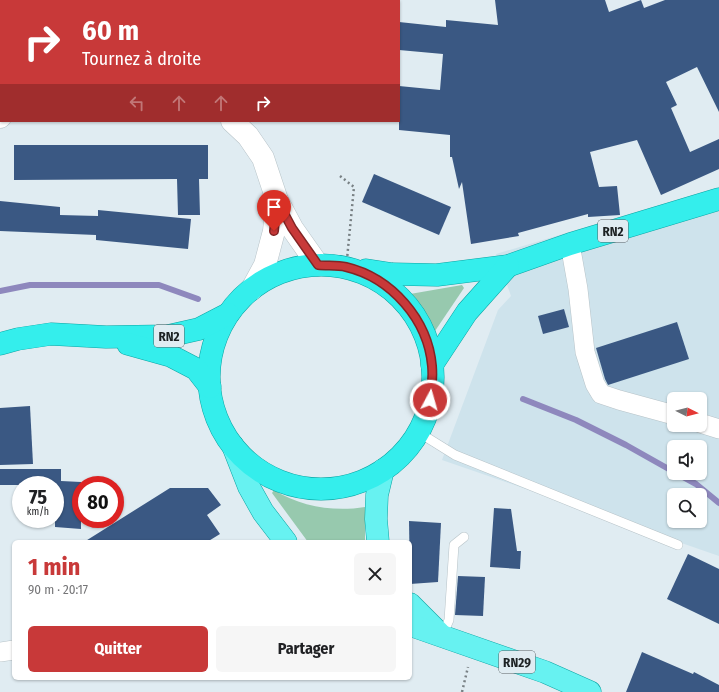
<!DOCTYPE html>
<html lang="fr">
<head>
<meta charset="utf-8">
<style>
	body { margin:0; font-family:"Fira Sans Condensed",sans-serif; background:#f6f6f6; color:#202124; height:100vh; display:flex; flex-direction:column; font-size:15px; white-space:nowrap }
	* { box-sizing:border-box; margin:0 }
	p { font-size:13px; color:#757577 }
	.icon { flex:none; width:22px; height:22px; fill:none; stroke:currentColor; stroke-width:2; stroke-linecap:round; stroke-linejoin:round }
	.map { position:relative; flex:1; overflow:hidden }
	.panel { position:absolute; left:12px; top:540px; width:400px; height:140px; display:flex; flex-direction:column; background:#fff; border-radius:6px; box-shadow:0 1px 3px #0004 }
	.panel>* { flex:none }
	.guide { position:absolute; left:0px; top:0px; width:400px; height:122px; box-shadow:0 1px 3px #0004; background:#c83939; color:#fff; overflow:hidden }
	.needle { width:26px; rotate:96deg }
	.controls { position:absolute; left:667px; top:392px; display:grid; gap:8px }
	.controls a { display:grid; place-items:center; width:40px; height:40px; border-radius:6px; background:#fff; box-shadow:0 1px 3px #0004; font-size:20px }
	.speed { position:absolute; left:12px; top:476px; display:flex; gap:8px; font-size:20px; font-weight:700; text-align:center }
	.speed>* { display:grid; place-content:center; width:52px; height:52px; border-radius:50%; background:#fff; box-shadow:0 1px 3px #0004; line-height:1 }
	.speed small { font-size:10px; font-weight:400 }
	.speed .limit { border:6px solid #d22; background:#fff; color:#111 }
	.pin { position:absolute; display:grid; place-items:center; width:34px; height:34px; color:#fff; margin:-41px -17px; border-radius:50% 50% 50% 0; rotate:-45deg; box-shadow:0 0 4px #0007 }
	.pin .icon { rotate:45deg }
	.me { position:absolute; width:44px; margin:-22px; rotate:6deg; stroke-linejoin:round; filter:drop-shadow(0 0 3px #0008) }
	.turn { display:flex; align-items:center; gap:14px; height:84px; padding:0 16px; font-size:18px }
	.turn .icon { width:52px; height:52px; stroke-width:2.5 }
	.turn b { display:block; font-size:28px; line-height:34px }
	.lanes { display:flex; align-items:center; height:38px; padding:0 16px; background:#0003; justify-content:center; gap:20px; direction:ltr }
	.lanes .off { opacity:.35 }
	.round { display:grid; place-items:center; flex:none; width:42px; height:42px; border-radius:6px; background:#f6f6f6 }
	.headline { display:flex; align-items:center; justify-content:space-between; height:68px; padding:0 16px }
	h1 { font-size:24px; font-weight:700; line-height:30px; color:#c83939 }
	.cta { display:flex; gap:8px; margin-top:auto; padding:8px 16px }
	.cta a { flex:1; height:46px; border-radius:6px; background:#c83939; color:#fff; font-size:16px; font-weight:700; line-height:46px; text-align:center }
	.cta a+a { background:#f6f6f6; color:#202124 }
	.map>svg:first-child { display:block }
	.built { fill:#cee3ec; fill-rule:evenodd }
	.green { fill:#97c9ae }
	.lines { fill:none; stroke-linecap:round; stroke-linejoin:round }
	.stream { stroke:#8e88bd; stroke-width:6 }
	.building { fill:#3a5883 }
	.service-casing { stroke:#b7c3c8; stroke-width:10 }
	.minor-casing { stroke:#b7c3c8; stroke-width:20 }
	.tertiary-casing { stroke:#b7c3c8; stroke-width:23 }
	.primary-casing { stroke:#0ba4a3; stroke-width:23 }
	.trunk-casing { stroke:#0ba4a3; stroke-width:23 }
	.path { stroke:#788084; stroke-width:2.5; stroke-dasharray:2 3; stroke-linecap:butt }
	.service { stroke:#fff; stroke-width:9 }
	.minor { stroke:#fff; stroke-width:19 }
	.tertiary { stroke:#fff; stroke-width:22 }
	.primary { stroke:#67f2f1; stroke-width:22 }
	.trunk { stroke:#34eeec; stroke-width:22 }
	.route-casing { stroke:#822525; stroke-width:10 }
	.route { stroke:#c83939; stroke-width:7 }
	.labels { text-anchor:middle; stroke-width:4; stroke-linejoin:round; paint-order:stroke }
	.shield { fill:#e0ecf2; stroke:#585f62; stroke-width:1 }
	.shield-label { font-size:13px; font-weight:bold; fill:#1d2224 }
</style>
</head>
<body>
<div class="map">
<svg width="719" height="692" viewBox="0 0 719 692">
	<rect width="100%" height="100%" fill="#e0ecf2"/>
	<!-- built -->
	<path class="built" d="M719 187V556L442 460 498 310 511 296 496 254ZM674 399H700V425H674ZM674 447H700V473H674ZM674 495H700V521H674Z"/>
	<!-- green -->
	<g class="green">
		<polygon points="462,285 464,288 435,331 410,294"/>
		<path d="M274 490C301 507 334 512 365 507V542H308L272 493Z"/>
	</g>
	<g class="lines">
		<!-- stream -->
		<g class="stream">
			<polyline points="0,291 30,285 159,285 198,299"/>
			<polyline points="523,399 576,420 626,445 674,472"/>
			<polyline points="676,473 696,484 719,503"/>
		</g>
	</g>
	<!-- building -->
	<g class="building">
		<polygon points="495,0 605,0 609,12 641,0 644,8 665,0 719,0 719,112 697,67 666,82 677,105 671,108 690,152 719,139 719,169 661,195 637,140 590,152 599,187 617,186 620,215 588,217 588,214 518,233 519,236 471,244 462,182 459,189 452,157 450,157 450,135 399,130 399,86 440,90 443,54 399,50 399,22 446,27 446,20 498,25"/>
		<polygon points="14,145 208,145 208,179 199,179 200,215 178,215 177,179 14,180"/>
		<polygon points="374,174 451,207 439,235 362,202"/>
		<polygon points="0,201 60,207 60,215 98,216 98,210 191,219 188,249 96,240 96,235 0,231"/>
		<polygon points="564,309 569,327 543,334 538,316"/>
		<polygon points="677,322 689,359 608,385 605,379 596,348"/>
		<polygon points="30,406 33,464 0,465 0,408"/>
		<polygon points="0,469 61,469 61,481 81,482 81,529 55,527 55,485 0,485"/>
		<polygon points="170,488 208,488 221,505 207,515 220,534 207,542 84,542"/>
		<polygon points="494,508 511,509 517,551 521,551 520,569 490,567"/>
		<polygon points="409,521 441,523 438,582 410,584"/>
		<polygon points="688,554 719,569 719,624 667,599"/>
		<polygon points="458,576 485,577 483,616 455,615"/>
		<polygon points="642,652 693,674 694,672 719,685 719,692 626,692"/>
	</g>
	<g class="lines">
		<!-- service casing -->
		<g class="service-casing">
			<g id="service">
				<polyline points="418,432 455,455 678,545"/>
				<polyline points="442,636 449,620 454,545 464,537"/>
			</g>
		</g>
		<!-- minor casing -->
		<g class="minor-casing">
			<g id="minor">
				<polyline points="570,244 578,289 585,352 595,384 601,394 619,400 674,415"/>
				<polyline points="700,423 719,429"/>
				<polyline points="0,652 14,650"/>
			</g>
		</g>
		<!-- tertiary casing -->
		<g class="tertiary-casing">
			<g id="tertiary">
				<polyline points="0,117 1,116"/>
				<polyline points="232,121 248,136 263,158 277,200 292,228 318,265"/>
				<polyline points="252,289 265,265 274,231 277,200"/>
			</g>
		</g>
		<!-- primary casing -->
		<g class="primary-casing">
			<g id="primary">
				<polyline points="233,446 249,487 263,512 286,542"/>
				<polyline points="378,542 376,519 377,495 383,470"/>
				<polyline points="410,604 439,633"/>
				<polyline points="410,625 545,672 590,692"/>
			</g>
		</g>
		<!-- trunk casing -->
		<g class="trunk-casing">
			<g id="trunk">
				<circle cx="321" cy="377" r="112"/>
				<polyline points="366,270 392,274 437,275 508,266 570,244 719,199"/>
				<polyline points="0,344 18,339 51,334 106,337 168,336 199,329 228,314"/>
				<polyline points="128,344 171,356 196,369 210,387"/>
				<polyline points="432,365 467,312 508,266"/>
			</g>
		</g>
		<!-- path -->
		<g class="path">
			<polyline points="340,176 354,187 347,259"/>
			<polyline points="462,692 468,667"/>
		</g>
		<!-- service -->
		<use href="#service" class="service"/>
		<!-- minor -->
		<use href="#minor" class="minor"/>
		<!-- tertiary -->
		<use href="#tertiary" class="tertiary"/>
		<!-- primary -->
		<use href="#primary" class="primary"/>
		<!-- trunk -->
		<use href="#trunk" class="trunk"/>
	</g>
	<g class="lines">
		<!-- route casing -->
		<g class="route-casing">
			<path id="route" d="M274 231 277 200 292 228 318 265C327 266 337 265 346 267 392 278 428 320 432 366 433 378 432 388 430 400"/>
		</g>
		<!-- route -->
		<use href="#route" class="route"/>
	</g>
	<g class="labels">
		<!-- shield labels -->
		<g class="shield">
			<rect x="598" y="220" width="30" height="22" rx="3"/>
			<rect x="154" y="325" width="30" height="22" rx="3"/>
			<rect x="499" y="651" width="36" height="22" rx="3"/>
		</g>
		<g class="shield-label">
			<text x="613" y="236">RN2</text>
			<text x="169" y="341">RN2</text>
			<text x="517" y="667">RN29</text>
		</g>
	</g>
</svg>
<div class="controls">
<a><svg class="needle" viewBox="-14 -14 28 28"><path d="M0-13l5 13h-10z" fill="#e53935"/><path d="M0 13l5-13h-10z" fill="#757577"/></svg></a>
<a><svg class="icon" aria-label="sound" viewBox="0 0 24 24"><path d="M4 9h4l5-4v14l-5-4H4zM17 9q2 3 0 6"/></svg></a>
<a><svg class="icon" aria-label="search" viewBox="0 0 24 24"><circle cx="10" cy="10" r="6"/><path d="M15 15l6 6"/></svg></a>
</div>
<div class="speed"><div>75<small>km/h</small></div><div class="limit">80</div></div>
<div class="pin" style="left:274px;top:231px;background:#d93025"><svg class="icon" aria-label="arrive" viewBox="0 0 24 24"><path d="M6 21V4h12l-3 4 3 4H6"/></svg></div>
<svg class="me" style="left:430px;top:400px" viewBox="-20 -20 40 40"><circle r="17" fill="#c83939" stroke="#fff" stroke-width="3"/><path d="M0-11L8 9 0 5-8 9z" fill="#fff"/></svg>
<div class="guide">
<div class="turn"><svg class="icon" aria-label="right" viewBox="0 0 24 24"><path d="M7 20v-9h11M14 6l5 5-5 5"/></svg><div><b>60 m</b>Tournez à droite</div></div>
<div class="lanes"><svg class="icon off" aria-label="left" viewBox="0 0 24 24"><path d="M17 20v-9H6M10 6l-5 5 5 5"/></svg><svg class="icon off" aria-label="ahead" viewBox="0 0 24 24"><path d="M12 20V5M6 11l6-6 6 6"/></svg><svg class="icon off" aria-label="ahead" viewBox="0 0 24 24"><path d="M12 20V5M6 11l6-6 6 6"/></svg><svg class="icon" aria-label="right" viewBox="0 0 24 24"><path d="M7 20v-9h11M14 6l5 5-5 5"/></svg></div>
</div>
<section class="panel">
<div class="headline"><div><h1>1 min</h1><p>90 m · 20:17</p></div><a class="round"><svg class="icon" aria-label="close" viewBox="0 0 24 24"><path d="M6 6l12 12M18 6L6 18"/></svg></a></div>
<div class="cta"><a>Quitter</a><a>Partager</a></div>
</section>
</div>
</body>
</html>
